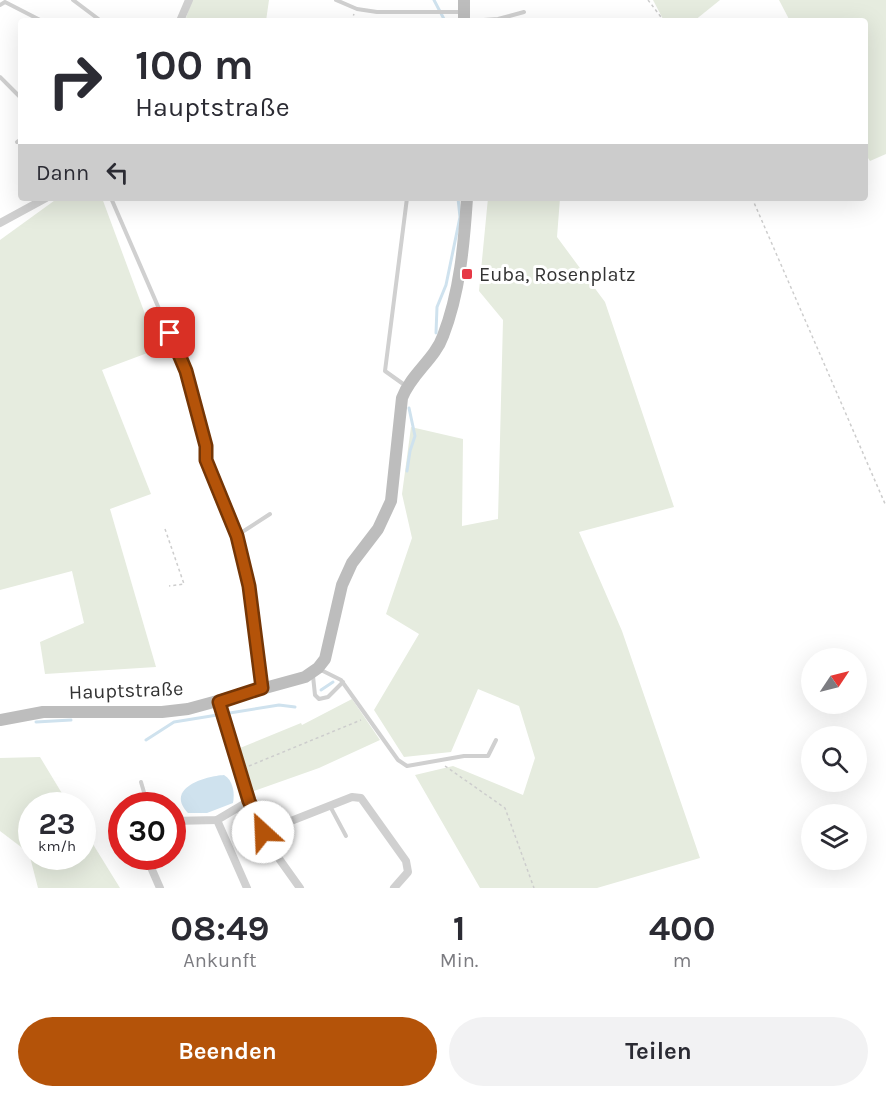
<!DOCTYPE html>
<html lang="de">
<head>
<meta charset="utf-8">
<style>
	body { margin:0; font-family:Karla,sans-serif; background:#f2f2f3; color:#2b2b33; height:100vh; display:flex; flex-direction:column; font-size:22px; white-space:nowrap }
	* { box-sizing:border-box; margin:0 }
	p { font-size:20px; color:#7c7c81 }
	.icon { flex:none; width:33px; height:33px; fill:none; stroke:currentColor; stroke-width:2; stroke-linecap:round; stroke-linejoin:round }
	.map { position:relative; height:888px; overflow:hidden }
	.side { display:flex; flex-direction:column; background:#fff; flex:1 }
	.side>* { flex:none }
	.banner { position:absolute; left:18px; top:18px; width:850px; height:183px; border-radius:6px; box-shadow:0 6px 24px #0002; background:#fff; color:#2b2b33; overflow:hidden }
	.needle { width:39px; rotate:55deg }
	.fabs { position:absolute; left:801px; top:648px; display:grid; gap:12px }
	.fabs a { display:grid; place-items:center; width:66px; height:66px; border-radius:50%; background:#fff; box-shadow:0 6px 24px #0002; font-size:30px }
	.speed { position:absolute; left:18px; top:792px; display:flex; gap:12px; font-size:30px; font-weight:700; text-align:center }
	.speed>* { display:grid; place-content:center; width:78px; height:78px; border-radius:50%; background:#fff; box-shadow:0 6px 24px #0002; line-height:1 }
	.speed small { font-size:15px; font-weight:400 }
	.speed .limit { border:9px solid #d22; background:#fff; color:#111 }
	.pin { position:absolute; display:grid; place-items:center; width:51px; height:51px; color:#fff; margin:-26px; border-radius:12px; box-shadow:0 3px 9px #0006 }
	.me { position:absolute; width:66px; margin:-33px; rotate:335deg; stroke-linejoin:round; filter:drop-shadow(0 0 4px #0008) }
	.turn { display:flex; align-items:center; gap:21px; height:126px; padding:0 18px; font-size:27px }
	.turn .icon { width:78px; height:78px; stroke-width:2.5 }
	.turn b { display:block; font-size:42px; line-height:51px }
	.then { display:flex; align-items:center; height:57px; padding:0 18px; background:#0003; gap:12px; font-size:22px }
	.eta { display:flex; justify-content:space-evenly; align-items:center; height:102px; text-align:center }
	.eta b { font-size:36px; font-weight:700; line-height:42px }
	.primary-button { display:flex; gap:12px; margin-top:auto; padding:12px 18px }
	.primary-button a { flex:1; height:69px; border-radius:36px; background:#b45309; color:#fff; font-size:24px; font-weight:700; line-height:69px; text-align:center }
	.primary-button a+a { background:#f2f2f3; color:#2b2b33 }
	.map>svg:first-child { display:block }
	.green { fill:#e6ecdf }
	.water { fill:#cfe2ee }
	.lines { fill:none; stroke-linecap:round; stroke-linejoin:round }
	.stream { stroke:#cfe2ee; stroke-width:3 }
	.path { stroke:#cdcdcd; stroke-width:1.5; stroke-dasharray:3 3; stroke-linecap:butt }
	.lane { stroke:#d0d0d0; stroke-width:4 }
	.street { stroke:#d0d0d0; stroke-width:8 }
	.secondary { stroke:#bdbdbd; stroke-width:12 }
	.route-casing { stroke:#753606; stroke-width:15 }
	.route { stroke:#b45309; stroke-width:10 }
	.poi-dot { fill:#e63946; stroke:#fff; stroke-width:2 }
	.labels { text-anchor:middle; stroke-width:6; stroke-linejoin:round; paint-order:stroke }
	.poi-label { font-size:20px; fill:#333; stroke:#fff; text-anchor:start }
	.street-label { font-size:20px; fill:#333; stroke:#fff }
</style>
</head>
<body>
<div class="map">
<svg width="886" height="888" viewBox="0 0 886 888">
	<rect width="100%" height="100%" fill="#fff"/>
	<!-- green -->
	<g class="green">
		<polygon points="192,0 269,0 266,21 185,21"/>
		<polygon points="653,0 720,0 694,21 664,21"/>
		<polygon points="779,0 886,0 886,154 870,161 866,155 866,21 790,21"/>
		<polygon points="58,198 102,198 158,349 102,370 151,494 110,509 156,667 45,674 40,642 84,623 72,571 0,590 0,240"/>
		<polygon points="488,198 560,198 557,237 605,302 674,507 579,532 622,631 700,858 597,888 480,888 415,775 453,766 523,795 535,758 519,706 478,689 451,752 404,757 374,710 419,634 386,614 412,538 402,494 411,427 463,439 462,526 498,519 503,320 479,291"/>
		<polygon points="352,699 380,740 319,768 254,791 240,748 301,723 302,725"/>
		<polygon points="40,757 69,805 32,806 32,856 82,856 83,828 120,888 38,888 29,853 0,831 0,758"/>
	</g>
	<!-- water -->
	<path class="water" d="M224 775C233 780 235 793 233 803L207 813H188C164 788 206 776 224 775Z"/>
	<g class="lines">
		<!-- stream -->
		<g class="stream">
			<polyline points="434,0 445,21"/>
			<polyline points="436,333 437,307 446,285 460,217 458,198"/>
			<polyline points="407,471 410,451 415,436 409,408"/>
			<polyline points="321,690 333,682"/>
			<polyline points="36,722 71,720"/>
			<polyline points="146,740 174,722 279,705 295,707"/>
		</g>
		<!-- path -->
		<g class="path">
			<polyline points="648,0 664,21"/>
			<polyline points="351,21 354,14"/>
			<polyline points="752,198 886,506"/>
			<polyline points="165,529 184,584 169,586"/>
			<polyline points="249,766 361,720"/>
			<polyline points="445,766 505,808 534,888"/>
		</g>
		<!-- lane -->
		<g class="lane">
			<polyline points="73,0 101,21"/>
			<polyline points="336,0 357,9 377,12 462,12"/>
			<polyline points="0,5 5,2 42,21"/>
			<polyline points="469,21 498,19 524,12"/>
			<polyline points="0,77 21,98"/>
			<polyline points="17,142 21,139"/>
			<polyline points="111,198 186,371 206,446 206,460 236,536"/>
			<polyline points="406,386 385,371 407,198"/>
			<polyline points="321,670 341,680 398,760 407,766 464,756 488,756 496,740"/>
			<polyline points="313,676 315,695 319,699 328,697 343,682"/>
			<polyline points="262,687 249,586 236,536 270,514"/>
			<polyline points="141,782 148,806"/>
			<polyline points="330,806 346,836"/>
		</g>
		<!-- street -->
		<g class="street">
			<polyline points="180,21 189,0"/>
			<polyline points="0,223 46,198"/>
			<polyline points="219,702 249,801 275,853 300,888"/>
			<polyline points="217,820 247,888"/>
			<polyline points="172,821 217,820 249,801"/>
			<polyline points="121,831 122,831"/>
			<polyline points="263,832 352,797 361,798 406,861 408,872 394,888"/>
			<polyline points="146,856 160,888"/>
		</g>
		<!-- secondary -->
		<g class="secondary">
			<polyline points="464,21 464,0"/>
			<path d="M0 720 43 712H162L188 709 305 677 318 668 325 659 342 585 352 563 378 529 391 501 402 398C411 374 435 359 443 336 460 292 464 244 467 198"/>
		</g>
	</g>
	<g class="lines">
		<!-- route casing -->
		<g class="route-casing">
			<polyline id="route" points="170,333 186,371 206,446 206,460 237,536 249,586 262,688 219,702 249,801 263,832"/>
		</g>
		<!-- route -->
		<use href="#route" class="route"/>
	</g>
	<!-- markers -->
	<rect class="poi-dot" x="461" y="268" width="12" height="12" rx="3"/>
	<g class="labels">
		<!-- poi labels -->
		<g class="poi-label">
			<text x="479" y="281">Euba, Rosenplatz</text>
		</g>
		<!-- street labels -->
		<g class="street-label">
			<text transform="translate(126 690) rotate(-2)" y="7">Hauptstraße</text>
		</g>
	</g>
</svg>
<div class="fabs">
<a><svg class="needle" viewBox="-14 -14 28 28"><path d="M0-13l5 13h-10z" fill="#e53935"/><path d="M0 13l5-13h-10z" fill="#7c7c81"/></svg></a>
<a><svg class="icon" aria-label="search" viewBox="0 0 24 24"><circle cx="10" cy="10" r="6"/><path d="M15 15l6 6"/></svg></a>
<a><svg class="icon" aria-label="layers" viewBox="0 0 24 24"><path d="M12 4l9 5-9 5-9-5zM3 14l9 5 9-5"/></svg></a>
</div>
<div class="speed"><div>23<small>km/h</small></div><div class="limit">30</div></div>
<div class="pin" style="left:170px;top:333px;background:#d93025"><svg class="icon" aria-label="arrive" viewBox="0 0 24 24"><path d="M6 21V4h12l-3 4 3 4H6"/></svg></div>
<svg class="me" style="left:263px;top:832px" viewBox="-20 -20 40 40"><circle r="19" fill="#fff"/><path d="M0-13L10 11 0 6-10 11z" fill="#b45309"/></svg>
<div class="banner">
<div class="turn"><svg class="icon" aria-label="right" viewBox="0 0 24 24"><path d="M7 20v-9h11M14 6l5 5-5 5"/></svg><div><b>100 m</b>Hauptstraße</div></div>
<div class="then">Dann<svg class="icon" aria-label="left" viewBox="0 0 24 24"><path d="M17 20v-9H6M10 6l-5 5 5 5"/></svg></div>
</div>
</div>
<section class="side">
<div class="eta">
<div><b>08:49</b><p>Ankunft</p></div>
<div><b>1</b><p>Min.</p></div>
<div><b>400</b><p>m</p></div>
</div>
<div class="primary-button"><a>Beenden</a><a>Teilen</a></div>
</section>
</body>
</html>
